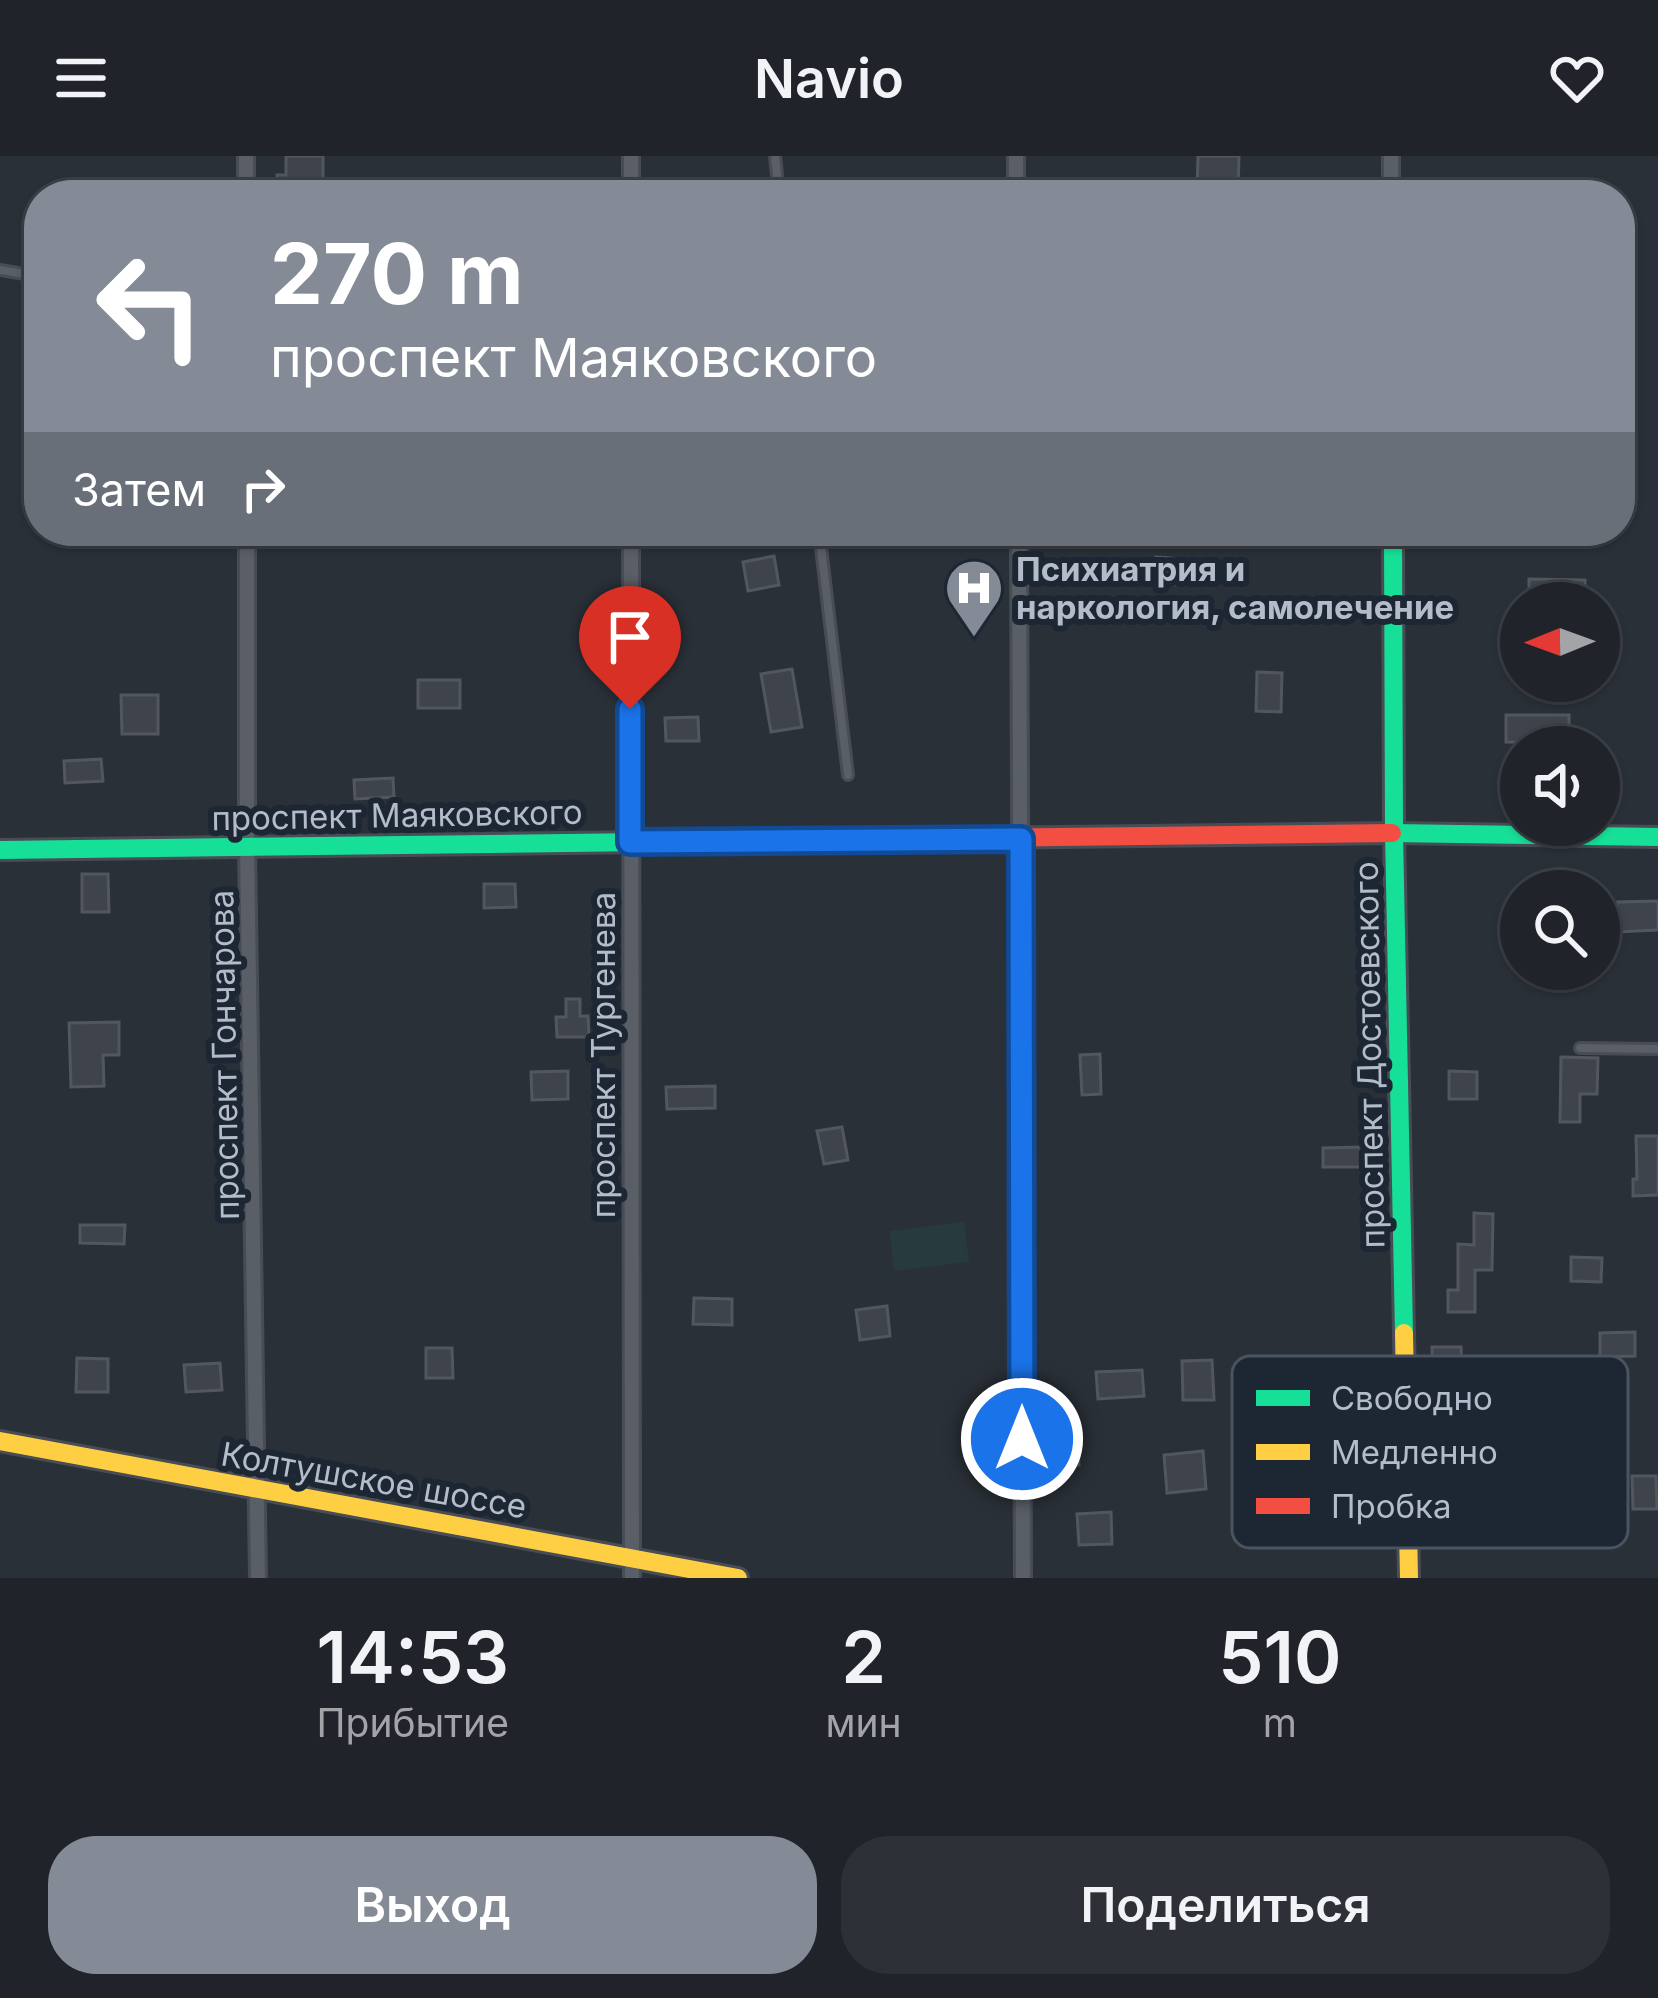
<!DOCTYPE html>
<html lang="ru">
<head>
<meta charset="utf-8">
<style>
	body { margin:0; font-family:Inter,sans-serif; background:#2d3036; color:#f1f3f6; height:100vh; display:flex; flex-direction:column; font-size:45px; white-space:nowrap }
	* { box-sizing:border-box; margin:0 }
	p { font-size:39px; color:#a2a4a8 }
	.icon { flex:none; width:66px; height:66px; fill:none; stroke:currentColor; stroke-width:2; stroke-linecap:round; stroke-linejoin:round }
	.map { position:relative; height:1422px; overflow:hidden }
	.drawer { display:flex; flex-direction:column; background:#20242a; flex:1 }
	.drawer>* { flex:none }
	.guide { position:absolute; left:24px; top:24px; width:1611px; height:366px; border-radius:48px; box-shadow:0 3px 9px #0004,0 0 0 3px #3d4147; background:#848b96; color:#fff; overflow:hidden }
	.needle { width:78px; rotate:269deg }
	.tools { position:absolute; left:1500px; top:426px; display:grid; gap:24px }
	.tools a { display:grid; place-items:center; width:120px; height:120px; border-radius:50%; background:#20242a; box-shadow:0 3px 9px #0004,0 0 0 3px #3d4147; font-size:60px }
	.pin { position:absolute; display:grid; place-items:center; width:102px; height:102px; color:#fff; margin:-123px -51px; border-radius:50% 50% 50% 0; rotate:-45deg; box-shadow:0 0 12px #0007 }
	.pin .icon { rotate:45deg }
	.me { position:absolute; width:132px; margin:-66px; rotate:0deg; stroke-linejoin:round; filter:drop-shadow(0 0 9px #0008) }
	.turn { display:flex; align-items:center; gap:42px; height:252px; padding:0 48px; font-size:54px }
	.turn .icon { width:156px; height:156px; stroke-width:2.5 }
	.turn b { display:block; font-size:84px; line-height:102px }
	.then { display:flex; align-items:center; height:114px; padding:0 48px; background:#0003; gap:24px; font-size:45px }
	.eta { display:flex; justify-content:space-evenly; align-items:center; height:204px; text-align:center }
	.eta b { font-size:72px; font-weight:600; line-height:84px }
	.button { display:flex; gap:24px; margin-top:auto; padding:24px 48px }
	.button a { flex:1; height:138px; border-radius:48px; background:#848b96; color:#fff; font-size:48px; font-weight:600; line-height:138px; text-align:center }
	.button a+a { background:#2d3036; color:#f1f3f6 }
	header { display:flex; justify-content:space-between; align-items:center; height:156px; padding:0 48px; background:#20242a; font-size:54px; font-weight:600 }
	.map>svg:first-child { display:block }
	.green { fill:#273a3e }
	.building { fill:#3f444c; stroke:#52575f; stroke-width:3 }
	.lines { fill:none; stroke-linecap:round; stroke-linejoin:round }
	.lane-casing { stroke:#484c55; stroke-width:14 }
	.street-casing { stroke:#484c55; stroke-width:20 }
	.fast-casing { stroke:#484c55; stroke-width:24 }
	.slow-casing { stroke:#484c55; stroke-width:24 }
	.jam-casing { stroke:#484c55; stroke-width:24 }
	.lane { stroke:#5a5e66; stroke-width:8 }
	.street { stroke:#5a5e66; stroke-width:14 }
	.fast { stroke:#16e098; stroke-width:18 }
	.slow { stroke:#ffcf43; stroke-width:18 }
	.jam { stroke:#f24e42; stroke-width:18 }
	.route-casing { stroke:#114b97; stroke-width:30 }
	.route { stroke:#1a73e8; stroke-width:21 }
	.labels { text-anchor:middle; stroke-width:12; stroke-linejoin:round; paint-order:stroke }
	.poi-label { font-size:33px; font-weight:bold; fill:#b4bcc9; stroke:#1d2633; text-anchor:start }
	.street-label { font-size:33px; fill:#b4bcc9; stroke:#1d2633 }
	.key { fill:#1d2633; stroke:#4a5360; stroke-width:3 }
	.key-label { font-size:33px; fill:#b4bcc9 }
</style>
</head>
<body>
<header><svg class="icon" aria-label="menu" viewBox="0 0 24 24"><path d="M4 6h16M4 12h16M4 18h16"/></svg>Navio<svg class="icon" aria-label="heart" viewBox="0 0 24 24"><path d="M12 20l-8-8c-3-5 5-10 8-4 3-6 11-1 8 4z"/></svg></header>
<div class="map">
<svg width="1658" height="1422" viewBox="0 0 1658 1422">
	<rect width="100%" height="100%" fill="#2a3038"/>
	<!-- green -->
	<polygon class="green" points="964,1066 969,1106 894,1115 890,1075"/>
	<!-- building -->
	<g class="building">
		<polygon points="286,0 323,0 323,39 277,39 277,19 286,19"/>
		<polygon points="1198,0 1239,0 1238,37 1197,36"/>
		<polygon points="774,400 779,429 748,435 743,406"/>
		<polygon points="1156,401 1171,402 1171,412 1185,412 1185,429 1143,428 1143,412 1156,412"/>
		<polygon points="1529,423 1585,424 1585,447 1529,447"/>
		<polygon points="792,513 802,571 771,576 761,518"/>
		<polygon points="1257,516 1282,517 1281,556 1256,555"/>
		<rect x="418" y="524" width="42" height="28"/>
		<polygon points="121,539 158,539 158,578 122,578"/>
		<polygon points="1506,559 1569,559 1569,587 1506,586"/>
		<polygon points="698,561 699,585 666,585 665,562"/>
		<polygon points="101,603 103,625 65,627 64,605"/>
		<polygon points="393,622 394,641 355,643 354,624"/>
		<polygon points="82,718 108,718 109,756 82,756"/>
		<polygon points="484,728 515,728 516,751 484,752"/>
		<polygon points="1658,745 1658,774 1618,776 1617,746"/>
		<polygon points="566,843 580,843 580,860 588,860 589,881 557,881 556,861 566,861"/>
		<polygon points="119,866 119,899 103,899 104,930 71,931 69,867"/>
		<polygon points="1100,898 1101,938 1082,939 1080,899"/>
		<polygon points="1561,901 1598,902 1597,938 1580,938 1580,966 1560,966"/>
		<polygon points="568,915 568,943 532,944 531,916"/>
		<polygon points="1449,915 1477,916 1477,943 1449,943"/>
		<polygon points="715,930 715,952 667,953 666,931"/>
		<polygon points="842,971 848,1004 824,1008 817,975"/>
		<polygon points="1636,980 1658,980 1658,1039 1633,1040 1633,1023 1637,1023"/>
		<polygon points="1362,991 1362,1011 1323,1011 1323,992"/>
		<polygon points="1474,1057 1493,1058 1492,1114 1475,1114 1475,1156 1448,1156 1448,1134 1458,1134 1458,1088 1474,1089"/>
		<polygon points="80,1069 125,1069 124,1088 80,1087"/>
		<polygon points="1571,1101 1602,1102 1601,1126 1571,1125"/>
		<polygon points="694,1142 732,1143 732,1169 693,1168"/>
		<polygon points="887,1150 890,1180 860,1184 856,1154"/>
		<polygon points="1635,1176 1635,1200 1600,1201 1600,1177"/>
		<polygon points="1432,1191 1461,1191 1462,1220 1433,1221"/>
		<polygon points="426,1192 452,1192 453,1222 426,1222"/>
		<polygon points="77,1202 108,1203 108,1236 76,1236"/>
		<polygon points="1212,1204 1214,1244 1183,1244 1182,1205"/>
		<polygon points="220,1207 222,1234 186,1236 184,1209"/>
		<polygon points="1142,1214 1144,1240 1098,1243 1096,1216"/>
		<polygon points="1036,1286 1078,1286 1079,1309 1037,1309"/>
		<polygon points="1203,1295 1206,1333 1167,1337 1164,1299"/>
		<polygon points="1632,1320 1656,1320 1657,1353 1633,1353"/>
		<polygon points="1111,1356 1112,1388 1079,1389 1077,1358"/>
	</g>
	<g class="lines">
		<!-- lane casing -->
		<g class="lane-casing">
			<g id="lane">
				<polyline points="775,0 779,39"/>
				<polyline points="0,114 31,119"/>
				<polyline points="819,375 848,619"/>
				<polyline points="1580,892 1658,893"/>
			</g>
		</g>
		<!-- street casing -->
		<g class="street-casing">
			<g id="street">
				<polyline points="246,0 246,39"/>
				<polyline points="1016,0 1016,39"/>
				<polyline points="1391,0 1391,39"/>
				<polyline points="631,39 631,0"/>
				<polyline points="247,375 247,691 258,1422"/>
				<polyline points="631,375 632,1422"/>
				<polyline points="1019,375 1023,1422"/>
			</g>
		</g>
		<!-- fast casing -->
		<g class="fast-casing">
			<g id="fast">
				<polyline points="1393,375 1394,677 1404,1177"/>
				<polyline points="1392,677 1658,681"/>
				<polyline points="0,694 809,684"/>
			</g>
		</g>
		<!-- slow casing -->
		<g class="slow-casing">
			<g id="slow">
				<polyline points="1404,1177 1409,1422"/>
				<polyline points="0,1285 738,1422"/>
			</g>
		</g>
		<!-- jam casing -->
		<g class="jam-casing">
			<polyline id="jam" points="809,684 1392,677"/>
		</g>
		<!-- lane -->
		<use href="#lane" class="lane"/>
		<!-- street -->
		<use href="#street" class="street"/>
		<!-- fast -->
		<use href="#fast" class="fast"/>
		<!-- slow -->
		<use href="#slow" class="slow"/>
		<!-- jam -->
		<use href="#jam" class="jam"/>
	</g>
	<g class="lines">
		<!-- route casing -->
		<g class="route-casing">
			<polyline id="route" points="630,553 630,686 1021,683 1022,1283"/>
		</g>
		<!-- route -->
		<use href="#route" class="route"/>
	</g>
	<!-- icons -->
	<defs>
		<g id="hospital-pin" transform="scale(3)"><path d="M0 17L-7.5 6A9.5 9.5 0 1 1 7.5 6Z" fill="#848b96" stroke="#1d2633"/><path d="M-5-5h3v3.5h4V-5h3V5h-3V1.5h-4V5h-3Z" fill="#fff"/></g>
	</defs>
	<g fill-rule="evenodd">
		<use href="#hospital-pin" x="974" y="432"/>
	</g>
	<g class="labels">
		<!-- poi labels -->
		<g class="poi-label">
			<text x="1016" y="425">Психиатрия и<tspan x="1016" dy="38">наркология, самолечение</tspan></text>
		</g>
		<!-- street labels -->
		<g class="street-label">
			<text transform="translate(397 659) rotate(-1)" y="12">проспект Маяковского</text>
			<text transform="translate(224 899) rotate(-91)" y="12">проспект Гончарова</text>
			<text transform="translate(603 899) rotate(-90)" y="12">проспект Тургенева</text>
			<text transform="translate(1369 899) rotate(-91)" y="12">проспект Достоевского</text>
			<text transform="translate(374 1324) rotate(10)" y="12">Колтушское шоссе</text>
		</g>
	</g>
	<!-- legend -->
	<rect x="1232" y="1200" width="396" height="192" rx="18" class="key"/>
	<rect x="1256" y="1234" width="54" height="16" fill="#16e098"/>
	<rect x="1256" y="1288" width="54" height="16" fill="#ffcf43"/>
	<rect x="1256" y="1342" width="54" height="16" fill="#f24e42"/>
	<g class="key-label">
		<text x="1331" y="1254">Свободно</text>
		<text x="1331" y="1308">Медленно</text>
		<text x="1331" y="1362">Пробка</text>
	</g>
</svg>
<div class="tools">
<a><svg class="needle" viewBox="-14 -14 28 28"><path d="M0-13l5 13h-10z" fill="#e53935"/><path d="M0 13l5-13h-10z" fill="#a2a4a8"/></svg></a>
<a><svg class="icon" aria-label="sound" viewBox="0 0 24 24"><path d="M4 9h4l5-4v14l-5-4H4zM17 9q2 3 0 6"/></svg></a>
<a><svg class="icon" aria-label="search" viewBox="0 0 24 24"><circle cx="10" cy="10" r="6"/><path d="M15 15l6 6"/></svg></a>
</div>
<div class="pin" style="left:630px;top:553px;background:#d93025"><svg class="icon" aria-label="arrive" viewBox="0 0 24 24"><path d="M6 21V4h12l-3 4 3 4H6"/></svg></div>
<svg class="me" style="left:1022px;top:1283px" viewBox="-20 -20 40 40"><circle r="17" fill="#1a73e8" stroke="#fff" stroke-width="3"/><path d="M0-11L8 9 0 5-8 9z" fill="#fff"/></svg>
<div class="guide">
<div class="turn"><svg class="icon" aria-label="left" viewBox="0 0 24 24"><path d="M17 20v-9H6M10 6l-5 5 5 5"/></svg><div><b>270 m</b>проспект Маяковского</div></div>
<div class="then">Затем<svg class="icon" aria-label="right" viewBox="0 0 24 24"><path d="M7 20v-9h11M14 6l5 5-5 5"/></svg></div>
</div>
</div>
<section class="drawer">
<div class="eta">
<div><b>14:53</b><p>Прибытие</p></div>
<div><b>2</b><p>мин</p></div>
<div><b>510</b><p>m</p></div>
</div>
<div class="button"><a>Выход</a><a>Поделиться</a></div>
</section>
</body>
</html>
